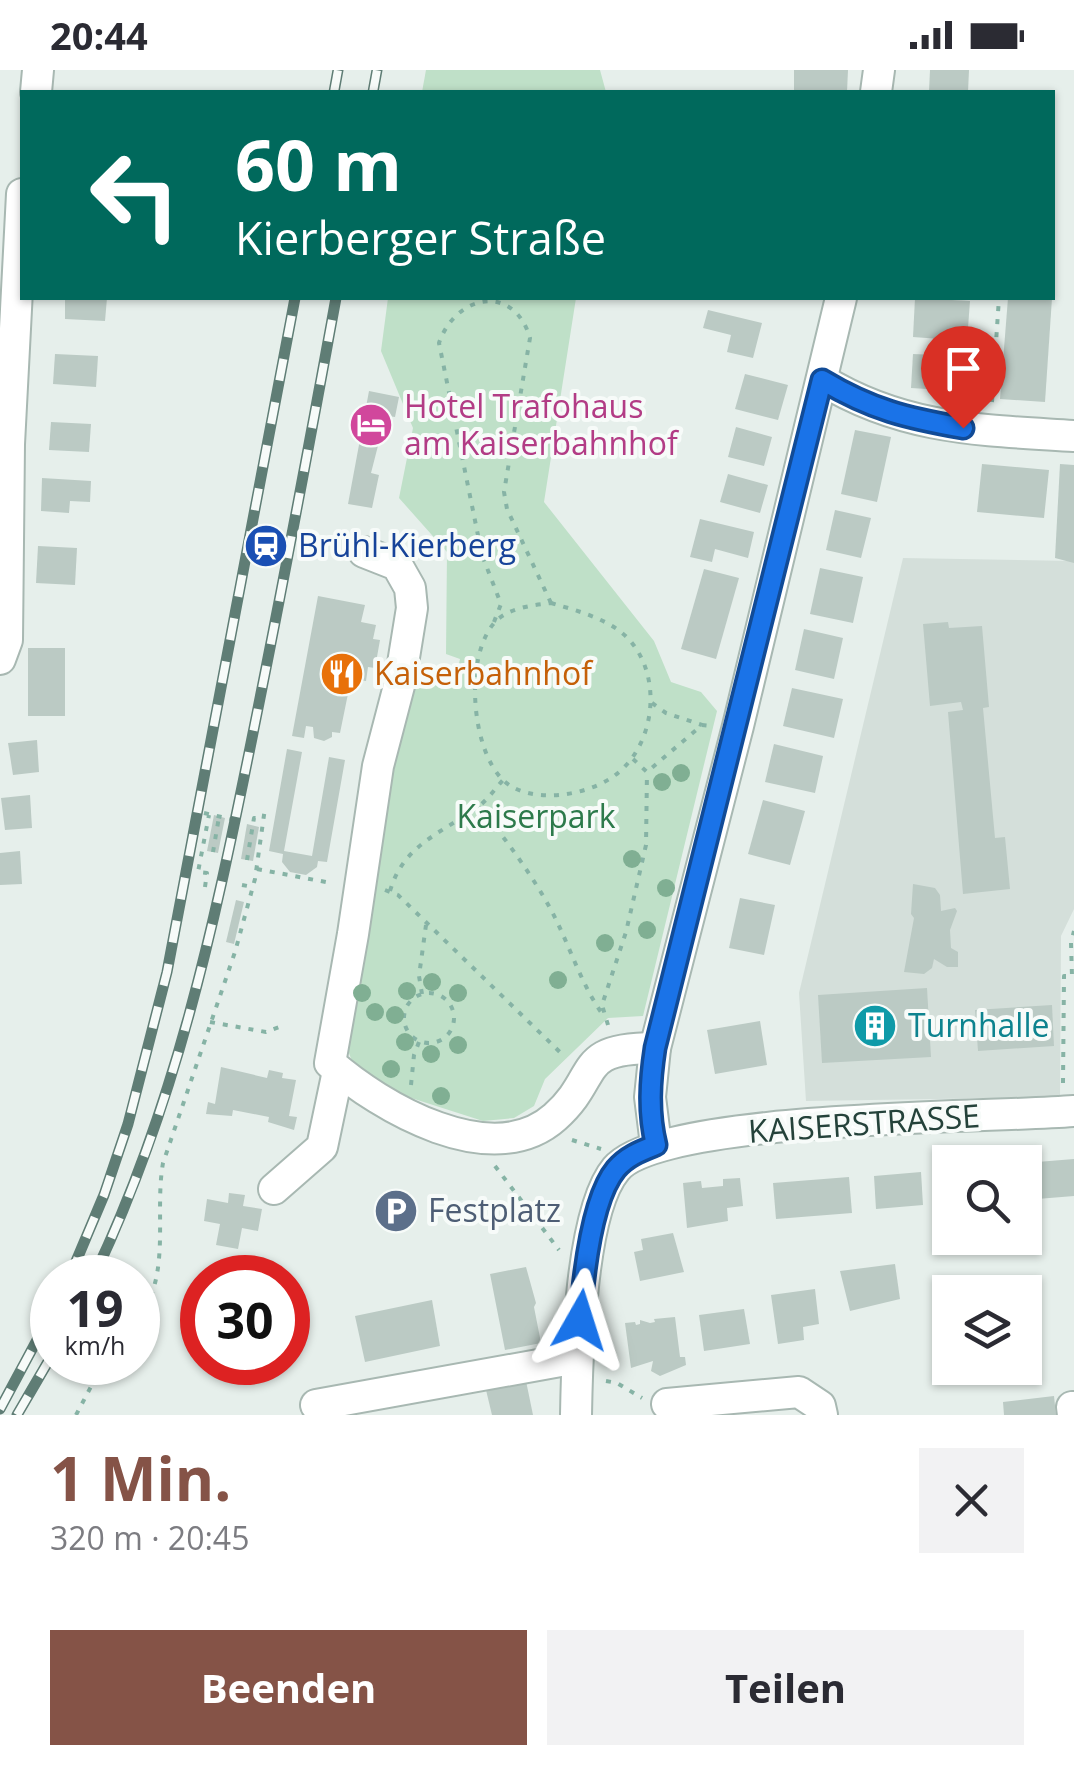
<!DOCTYPE html>
<html lang="de">
<head>
<meta charset="utf-8">
<style>
	body { margin:0; font-family:"Open Sans",sans-serif; background:#f2f2f3; color:#2b2b33; height:100vh; display:flex; flex-direction:column; font-size:38px; white-space:nowrap }
	* { box-sizing:border-box; margin:0 }
	p { font-size:32px; color:#7c7c81 }
	.icon { flex:none; width:55px; height:55px; fill:none; stroke:currentColor; stroke-width:2; stroke-linecap:round; stroke-linejoin:round }
	.map { position:relative; height:1345px; overflow:hidden }
	.panel { display:flex; flex-direction:column; background:#fff; flex:1 }
	.panel>* { flex:none }
	.hud { position:absolute; left:20px; top:20px; width:1035px; height:210px; border-radius:0px; box-shadow:0 2px 8px #0004; background:#00695c; color:#fff; overflow:hidden }
	.tools { position:absolute; left:932px; top:1075px; display:grid; gap:20px }
	.tools a { display:grid; place-items:center; width:110px; height:110px; border-radius:0px; background:#fff; box-shadow:0 2px 8px #0004; font-size:50px }
	.speed { position:absolute; left:30px; top:1185px; display:flex; gap:20px; font-size:50px; font-weight:700; text-align:center }
	.speed>* { display:grid; place-content:center; width:130px; height:130px; border-radius:50%; background:#fff; box-shadow:0 2px 8px #0004; line-height:1 }
	.speed small { font-size:25px; font-weight:400 }
	.speed .limit { border:15px solid #d22; background:#fff; color:#111 }
	.pin { position:absolute; display:grid; place-items:center; width:85px; height:85px; color:#fff; margin:-102px -42px; border-radius:50% 50% 50% 0; rotate:-45deg; box-shadow:0 0 10px #0007 }
	.pin .icon { rotate:45deg }
	.me { position:absolute; width:110px; margin:-55px; rotate:6deg; stroke-linejoin:round; filter:drop-shadow(0 0 8px #0008) }
	.turn { display:flex; align-items:center; gap:35px; height:210px; padding:0 50px; font-size:45px }
	.turn .icon { width:130px; height:130px; stroke-width:2.5 }
	.turn b { display:block; font-size:70px; line-height:85px }
	.round { display:grid; place-items:center; flex:none; width:105px; height:105px; border-radius:0px; background:#f2f2f3 }
	.head { display:flex; align-items:center; justify-content:space-between; height:170px; padding:0 50px }
	h1 { font-size:60px; font-weight:700; line-height:75px; color:#855347 }
	.button { display:flex; gap:20px; margin-top:auto; padding:20px 50px }
	.button a { flex:1; height:115px; border-radius:0px; background:#855347; color:#fff; font-size:40px; font-weight:700; line-height:115px; text-align:center }
	.button a+a { background:#f2f2f3; color:#2b2b33 }
	.status { display:flex; justify-content:space-between; align-items:center; height:70px; padding:0 50px; background:#fff; direction:ltr }
	.status svg { height:28px; fill:currentColor }
	.map>svg:first-child { display:block }
	.built { fill:#d4dfda }
	.green { fill:#bfe0c8 }
	.building { fill:#bbcac4 }
	.lines { fill:none; stroke-linecap:round; stroke-linejoin:round }
	.minor-casing { stroke:#a8b8b2; stroke-width:34 }
	.path { stroke:#86b3a5; stroke-width:4; stroke-dasharray:5 8; stroke-linecap:butt }
	.minor { stroke:#fff; stroke-width:30 }
	.rail-casing { stroke:#5f7d75; stroke-width:11 }
	.rail { stroke:#f7fbf9; stroke-width:8; stroke-dasharray:22; stroke-linecap:butt }
	.tree { fill:#80af93 }
	.route-casing { stroke:#114b97; stroke-width:25 }
	.route { stroke:#1a73e8; stroke-width:18 }
	.labels { text-anchor:middle; stroke-width:8; stroke-linejoin:round; paint-order:stroke }
	.hotel-label { font-size:32px; fill:#b23c85; stroke:#f7fbf9; text-anchor:start }
	.transit-label { font-size:32px; fill:#164399; stroke:#f7fbf9; text-anchor:start }
	.food-label { font-size:32px; fill:#c56008; stroke:#f7fbf9; text-anchor:start }
	.park-label { font-size:32px; fill:#2d7a4b; stroke:#f7fbf9 }
	.culture-label { font-size:32px; fill:#0d838f; stroke:#f7fbf9; text-anchor:start }
	.street-label { font-size:32px; fill:#24423a; stroke:#f7fbf9 }
	.service-label { font-size:32px; fill:#4e5e75; stroke:#f7fbf9; text-anchor:start }
</style>
</head>
<body>
<div class="status"><b>20:44</b><svg viewBox="0 0 49 12"><path d="M0 12V9h3v3zM5 12V6h3v6zM10 12V3h3v9zM15 12V0h3v12zM26 1h20v11H26zM47 4h2v5h-2z"/></svg></div>
<div class="map">
<svg width="1074" height="1345" viewBox="0 0 1074 1345">
	<rect width="100%" height="100%" fill="#e6efeb"/>
	<!-- built -->
	<polygon class="built" points="903,488 1074,491 1074,839 1061,866 1060,1027 806,1031 799,923"/>
	<!-- green -->
	<g class="green">
		<polygon points="426,0 600,0 606,22 422,22"/>
		<polygon points="388,228 576,228 544,432 654,571 671,612 701,622 717,641 643,946 608,948 545,1009 534,1036 514,1048 483,1051 405,1026 353,994 346,975 369,805 415,607 454,614 460,589 446,584 447,482 399,428 413,358 381,281"/>
	</g>
	<!-- building -->
	<g class="building">
		<polygon points="794,0 848,0 847,22 794,22"/>
		<polygon points="930,0 969,0 968,22 929,22"/>
		<polygon points="65,228 107,228 105,251 65,249"/>
		<polygon points="915,228 970,231 967,271 913,267"/>
		<polygon points="1008,228 1052,228 1045,332 1000,329"/>
		<polygon points="708,240 762,253 753,288 727,282 731,265 703,258"/>
		<polygon points="55,284 98,286 96,317 53,314"/>
		<polygon points="913,284 960,286 958,321 911,318"/>
		<polygon points="745,304 788,315 778,350 735,339"/>
		<polygon points="369,321 399,327 395,347 382,345 378,363 381,364 371,403 379,405 372,438 348,434"/>
		<polygon points="51,352 91,354 89,382 49,380"/>
		<polygon points="736,357 772,367 764,396 728,387"/>
		<polygon points="855,360 891,367 877,432 841,424"/>
		<polygon points="982,394 1049,400 1044,448 977,442"/>
		<polygon points="1060,394 1074,395 1074,493 1055,488"/>
		<polygon points="728,404 768,415 760,443 720,432"/>
		<polygon points="42,408 91,411 90,432 70,431 69,443 41,441"/>
		<polygon points="835,440 871,448 861,488 826,480"/>
		<polygon points="700,449 754,462 748,488 715,479 712,492 690,487"/>
		<polygon points="38,476 77,478 75,515 36,513"/>
		<polygon points="820,498 863,507 853,553 810,544"/>
		<polygon points="704,499 739,508 716,589 681,579"/>
		<polygon points="318,526 365,535 361,552 376,555 373,569 380,570 375,598 368,597 366,611 351,609 340,663 332,662 332,667 324,671 314,668 313,657 306,656 304,668 292,666"/>
		<polygon points="948,552 949,558 982,556 989,637 983,638 995,768 1005,767 1010,819 963,824 948,642 963,640 961,632 930,636 923,554"/>
		<polygon points="804,559 843,568 834,609 795,600"/>
		<rect x="28" y="578" width="37" height="68"/>
		<polygon points="792,618 843,629 834,668 783,656"/>
		<polygon points="37,670 39,702 13,705 8,673"/>
		<polygon points="774,674 823,686 815,723 765,712"/>
		<polygon points="287,679 302,682 284,781 312,786 329,687 345,690 327,792 318,791 317,797 306,805 290,802 282,792 283,784 269,781"/>
		<polygon points="30,725 32,758 5,760 1,728"/>
		<polygon points="763,730 805,741 790,795 748,784"/>
		<polygon points="214,745 225,748 218,783 207,781"/>
		<polygon points="247,754 259,757 253,791 241,789"/>
		<polygon points="20,781 22,814 0,815 0,783"/>
		<polygon points="913,814 935,818 940,825 941,841 955,838 957,841 950,860 951,878 958,882 958,897 947,897 934,889 932,898 924,904 904,902 914,848 911,844"/>
		<polygon points="740,828 775,835 764,885 729,878"/>
		<polygon points="236,830 244,832 234,874 226,872"/>
		<polygon points="927,918 931,987 822,993 818,925"/>
		<polygon points="1052,935 1054,976 978,981 975,940"/>
		<polygon points="760,951 767,995 715,1004 707,960"/>
		<polygon points="221,997 267,1008 269,1000 283,1003 282,1008 296,1010 289,1046 297,1047 294,1060 268,1052 269,1047 233,1040 232,1046 206,1044 208,1032 215,1034"/>
		<polygon points="1074,1089 1074,1126 1025,1130 1025,1093"/>
		<polygon points="921,1102 923,1135 876,1139 874,1106"/>
		<polygon points="849,1107 852,1143 776,1149 773,1113"/>
		<polygon points="740,1108 743,1136 727,1138 728,1151 687,1158 683,1113 701,1111 702,1118 723,1116 723,1109"/>
		<polygon points="229,1123 245,1125 243,1136 262,1139 258,1161 242,1158 238,1179 216,1175 220,1154 204,1151 207,1129 228,1133"/>
		<polygon points="673,1163 684,1202 640,1211 634,1182 643,1180 641,1169"/>
		<polygon points="895,1194 900,1229 850,1241 840,1201"/>
		<polygon points="526,1197 536,1233 534,1237 541,1273 505,1280 490,1204"/>
		<polygon points="815,1219 819,1254 803,1257 804,1270 778,1274 771,1225"/>
		<polygon points="432,1230 440,1276 365,1292 355,1246"/>
		<polygon points="744,1239 750,1274 704,1281 699,1245"/>
		<polygon points="675,1247 680,1287 685,1287 686,1295 660,1306 651,1301 653,1291 631,1298 625,1253 635,1252 636,1255 640,1254 640,1250 650,1253 655,1252 654,1249"/>
		<polygon points="526,1311 533,1345 492,1345 486,1320"/>
		<polygon points="1054,1326 1056,1345 1004,1345 1003,1332"/>
	</g>
	<g class="lines">
		<!-- minor casing -->
		<g class="minor-casing">
			<g id="minor">
				<polyline points="36,22 38,0"/>
				<polyline points="876,22 879,0"/>
				<path d="M822 310C904 360 981 360 1074 366"/>
				<path d="M364 482 397 495 410 518 412 538 400 612 378 696 353 864 330 993C380 1037 492 1103 555 1047 601 1006 574 978 655 978"/>
				<polyline points="0,589 7,570 9,374 22,124"/>
				<polyline points="656,1075 650,1027 655,978 738,656 841,228"/>
				<polyline points="274,1119 322,1077 338,1001"/>
				<polyline points="667,1334 799,1322 820,1336 822,1345"/>
				<polyline points="316,1335 577,1288"/>
				<polyline points="1072,1337 1073,1345"/>
				<path d="M576 1345C577 1288 580 1142 616 1099 661 1045 992 1048 1074 1041"/>
			</g>
		</g>
		<!-- path -->
		<g class="path">
			<polyline points="992,332 999,228"/>
			<path d="M551 533C578 541 614 550 632 573 664 613 653 681 611 708 584 726 529 735 503 710 471 679 464 586 495 552 508 538 533 535 551 533Z"/>
			<path d="M494 552 501 534 482 485 439 273C456 224 514 213 530 268L504 422 507 439 551 533"/>
			<polyline points="652,633 666,643 702,655"/>
			<polyline points="633,689 647,702 702,655 711,656"/>
			<path d="M479 737C505 768 530 802 550 838 569 873 579 910 601 942"/>
			<polyline points="204,743 230,749"/>
			<polyline points="213,782 219,747"/>
			<polyline points="247,790 254,748 263,750"/>
			<polyline points="257,799 331,813"/>
			<polyline points="242,815 253,817"/>
			<polyline points="205,817 207,803 198,802 209,745"/>
			<polyline points="385,820 398,825 564,986"/>
			<path d="M390 821C403 776 439 764 475 739 486 732 494 720 503 710"/>
			<circle cx="429" cy="948" r="25"/>
			<polyline points="422,924 419,906 426,855"/>
			<polyline points="210,952 266,962 282,956"/>
			<polyline points="608,955 602,935 626,862 646,775 647,702"/>
			<polyline points="1063,1013 1064,906 1072,906 1071,873 1074,861"/>
			<polyline points="411,1015 414,985 419,972"/>
			<polyline points="572,1070 601,1079"/>
			<polyline points="495,1096 559,1180"/>
			<path d="M138 1249C172 1205 154 1144 163 1093L235 882 255 809 265 738"/>
			<polyline points="606,1311 617,1313 642,1328"/>
			<polyline points="76,1345 104,1292"/>
		</g>
		<!-- minor -->
		<use href="#minor" class="minor"/>
		<!-- rail casing -->
		<g class="rail-casing">
			<g id="rail">
				<polyline points="334,22 338,0"/>
				<polyline points="373,22 377,0"/>
				<polyline points="69,1208 104,1125 128,1054 167,902 295,228"/>
				<path d="M93 1208C176 1034 213 860 251 673 281 525 309 376 336 228"/>
				<polyline points="0,1339 52,1242"/>
				<polyline points="17,1345 52,1285"/>
			</g>
		</g>
		<!-- rail -->
		<use href="#rail" class="rail"/>
	</g>
	<!-- trees -->
	<g class="tree">
		<circle cx="681" cy="703" r="9"/>
		<circle cx="662" cy="712" r="9"/>
		<circle cx="632" cy="789" r="9"/>
		<circle cx="666" cy="818" r="9"/>
		<circle cx="647" cy="860" r="9"/>
		<circle cx="605" cy="873" r="9"/>
		<circle cx="558" cy="910" r="9"/>
		<circle cx="432" cy="912" r="9"/>
		<circle cx="407" cy="921" r="9"/>
		<circle cx="362" cy="923" r="9"/>
		<circle cx="458" cy="923" r="9"/>
		<circle cx="375" cy="942" r="9"/>
		<circle cx="395" cy="945" r="9"/>
		<circle cx="405" cy="972" r="9"/>
		<circle cx="458" cy="975" r="9"/>
		<circle cx="431" cy="984" r="9"/>
		<circle cx="391" cy="999" r="9"/>
		<circle cx="441" cy="1026" r="9"/>
	</g>
	<g class="lines">
		<!-- route casing -->
		<g class="route-casing">
			<path id="route" d="M580 1250C583 1211 591 1129 616 1099 627 1086 641 1081 656 1075 648 1042 650 1011 655 978L822 310C872 340 907 348 963 358"/>
		</g>
		<!-- route -->
		<use href="#route" class="route"/>
	</g>
	<!-- icons -->
	<defs>
		<g id="hotel-disc" transform="scale(2.25)"><circle r="9.5" fill="#d1479c" stroke="#f7fbf9"/><path d="M-6-4.5h1.5V1H6V5H4.5V3h-9V5H-6ZM-4 0a1.8 1.8 0 1 1 3.6 0ZM.5 0V-2.5h3Q6-2.5 6 0Z" fill="#fff"/></g>
		<g id="station-disc" transform="scale(2.25)"><circle r="9.5" fill="#1a4fb4" stroke="#f7fbf9"/><path d="M-3-6H3Q5-6 5-4V2Q5 4 3 4L4.5 6H3L1.5 4h-3L-3 6H-4.5L-3 4Q-5 4-5 2V-4Q-5-6-3-6ZM-3.5-4v3h7v-3ZM-3.5 1v1.5H-2V1ZM2 1v1.5H3.5V1Z" fill="#fff"/></g>
		<g id="restaurant-disc" transform="scale(2.25)"><circle r="9.5" fill="#e8710a" stroke="#f7fbf9"/><path d="M-5-6h1v4h1v-4h1v4h1v-4h1v5L-1.5 .5V6h-2V.5L-5-1ZM5-6V6H3V1.5H1.5Q1.5-4 5-6Z" fill="#fff"/></g>
		<g id="building-disc" transform="scale(2.25)"><circle r="9.5" fill="#0f9aa8" stroke="#f7fbf9"/><path d="M-4-6H4V6H1V3H-1V6H-4ZM-2.5-4.3h1.7v1.8h-1.7ZM.8-4.3h1.7v1.8H.8ZM-2.5-1h1.7V.8h-1.7ZM.8-1h1.7V.8H.8Z" fill="#fff"/></g>
		<g id="parking-disc" transform="scale(2.25)"><circle r="9.5" fill="#5c6f8a" stroke="#f7fbf9"/><path d="M-3.5-5.5H1a3.5 3.5 0 0 1 0 7H-1V5.5H-3.5ZM-1-3.4V-.6H.8a1.4 1.4 0 0 0 0-2.8Z" fill="#fff"/></g>
	</defs>
	<g fill-rule="evenodd">
		<use href="#hotel-disc" x="371" y="355"/>
		<use href="#station-disc" x="266" y="476"/>
		<use href="#restaurant-disc" x="342" y="604"/>
		<use href="#building-disc" x="875" y="956"/>
		<use href="#parking-disc" x="396" y="1141"/>
	</g>
	<g class="labels">
		<!-- hotel labels -->
		<g class="hotel-label">
			<text x="404" y="348">Hotel Trafohaus<tspan x="404" dy="37">am Kaiserbahnhof</tspan></text>
		</g>
		<!-- transit labels -->
		<g class="transit-label">
			<text x="298" y="487">Brühl-Kierberg</text>
		</g>
		<!-- food labels -->
		<g class="food-label">
			<text x="374" y="615">Kaiserbahnhof</text>
		</g>
		<!-- park labels -->
		<g class="park-label">
			<text x="536" y="758">Kaiserpark</text>
		</g>
		<!-- culture labels -->
		<g class="culture-label">
			<text x="908" y="967">Turnhalle</text>
		</g>
		<!-- street labels -->
		<g class="street-label">
			<text transform="translate(864 1054) rotate(-4)" y="11">KAISERSTRASSE</text>
		</g>
		<!-- service labels -->
		<g class="service-label">
			<text x="428" y="1152">Festplatz</text>
		</g>
	</g>
</svg>
<div class="tools">
<a><svg class="icon" aria-label="search" viewBox="0 0 24 24"><circle cx="10" cy="10" r="6"/><path d="M15 15l6 6"/></svg></a>
<a><svg class="icon" aria-label="layers" viewBox="0 0 24 24"><path d="M12 4l9 5-9 5-9-5zM3 14l9 5 9-5"/></svg></a>
</div>
<div class="speed"><div>19<small>km/h</small></div><div class="limit">30</div></div>
<div class="pin" style="left:963px;top:358px;background:#d93025"><svg class="icon" aria-label="arrive" viewBox="0 0 24 24"><path d="M6 21V4h12l-3 4 3 4H6"/></svg></div>
<svg class="me" style="left:580px;top:1250px" viewBox="-20 -20 40 40"><path d="M0-17L14 15 0 8-14 15z" fill="#1a73e8" stroke="#fff" stroke-width="4"/></svg>
<div class="hud">
<div class="turn"><svg class="icon" aria-label="left" viewBox="0 0 24 24"><path d="M17 20v-9H6M10 6l-5 5 5 5"/></svg><div><b>60 m</b>Kierberger Straße</div></div>
</div>
</div>
<section class="panel">
<div class="head"><div><h1>1 Min.</h1><p>320 m · 20:45</p></div><a class="round"><svg class="icon" aria-label="close" viewBox="0 0 24 24"><path d="M6 6l12 12M18 6L6 18"/></svg></a></div>
<div class="button"><a>Beenden</a><a>Teilen</a></div>
</section>
</body>
</html>
